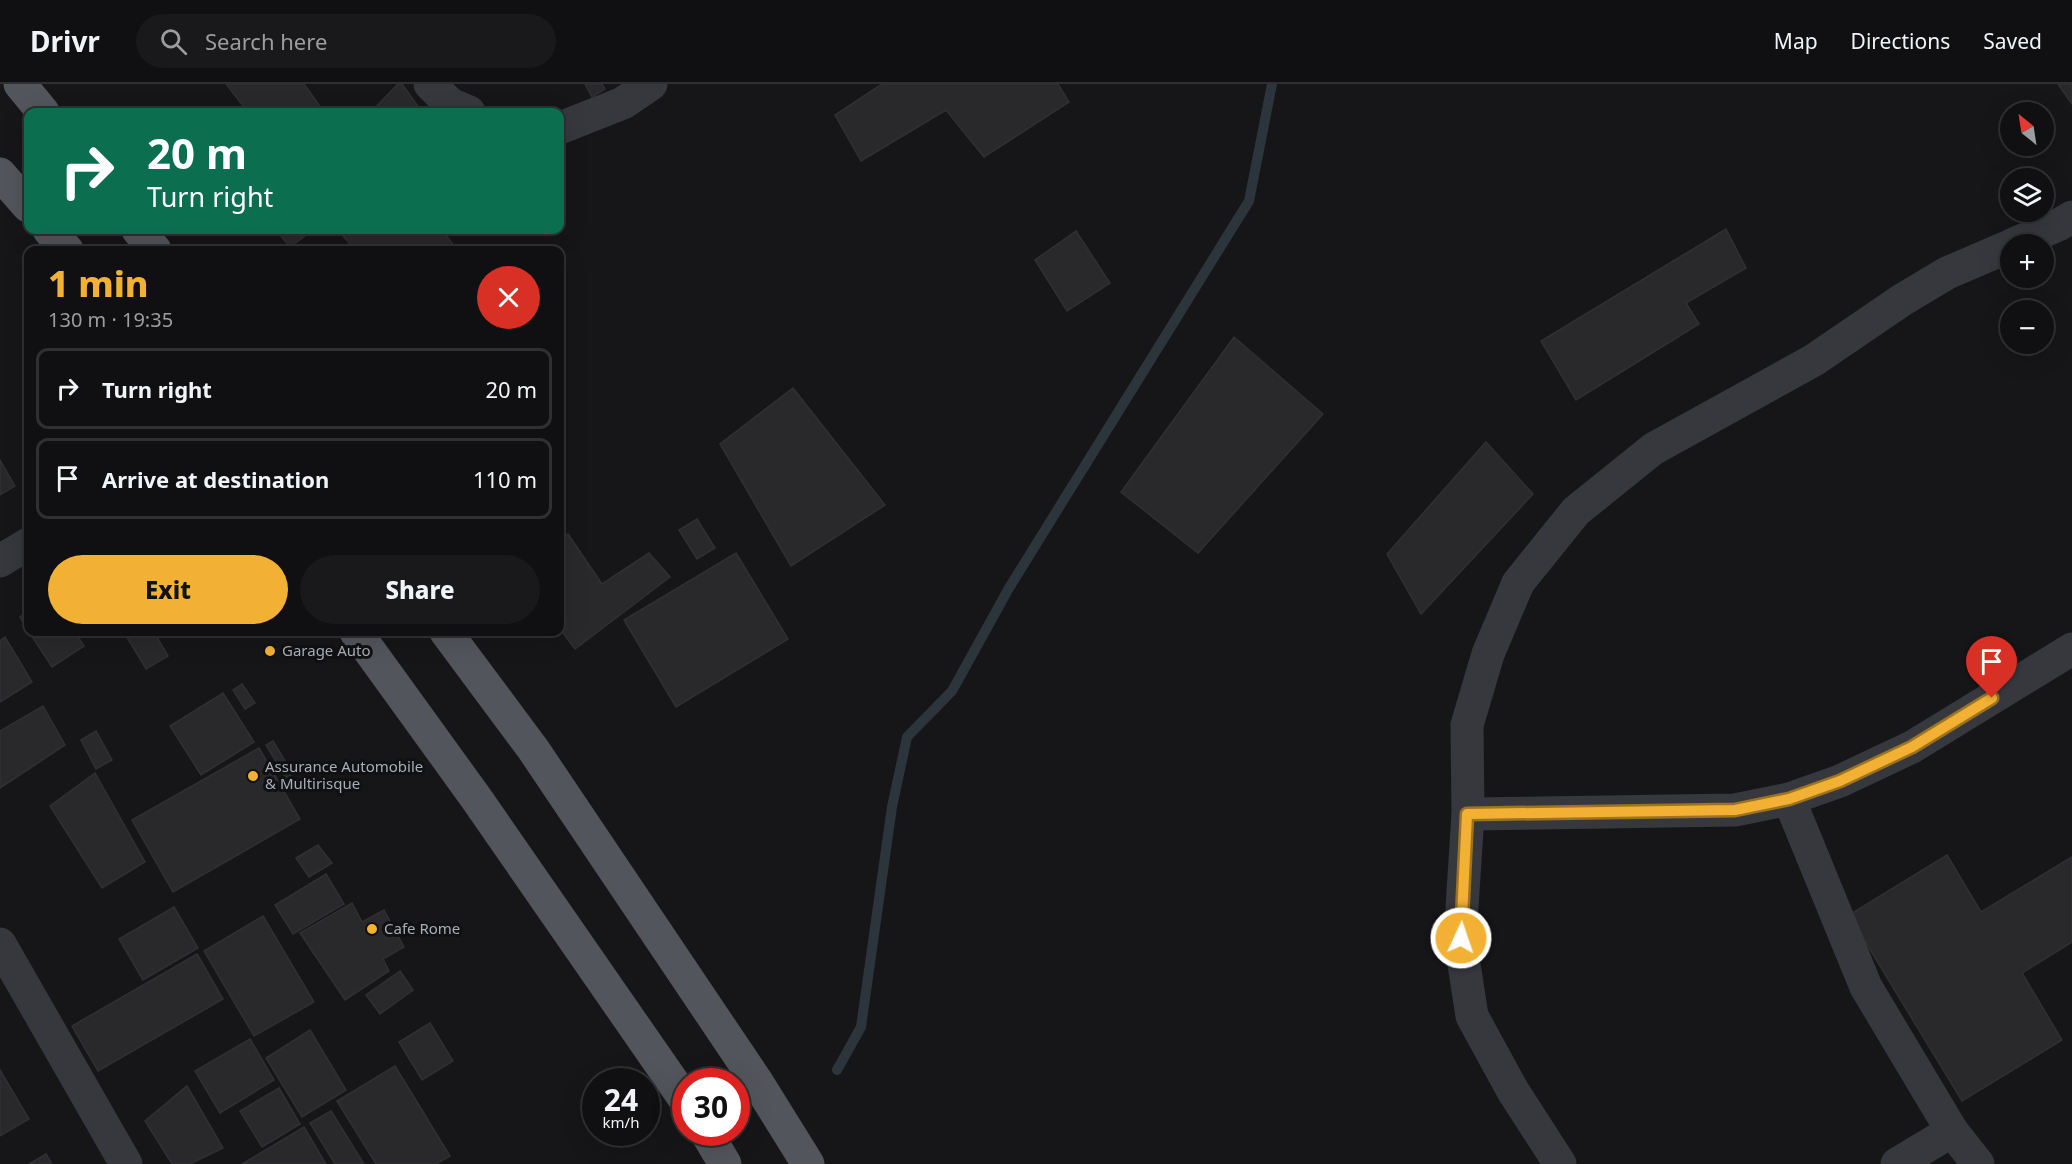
<!DOCTYPE html>
<html lang="en">
<head>
<meta charset="utf-8">
<style>
	body { margin:0; font-family:"Noto Sans",sans-serif; background:#19191b; color:#f1f3f6; height:100vh; display:flex; flex-direction:column; font-size:22px; white-space:nowrap }
	* { box-sizing:border-box; margin:0 }
	p { font-size:20px; color:#9c9d9f }
	.icon { flex:none; width:33px; height:33px; fill:none; stroke:currentColor; stroke-width:2; stroke-linecap:round; stroke-linejoin:round }
	.map { position:relative; flex:1; overflow:hidden }
	.drawer { position:absolute; left:24px; top:162px; width:540px; height:390px; display:flex; flex-direction:column; background:#101012; border-radius:12px; box-shadow:0 6px 24px #0002,0 0 0 2px #303032 }
	.drawer>* { flex:none }
	.top-card { position:absolute; left:24px; top:24px; width:540px; height:126px; border-radius:12px; box-shadow:0 6px 24px #0002,0 0 0 2px #303032; background:#0b6e4f; color:#fff; overflow:hidden }
	.needle { width:39px; rotate:330deg }
	.fabs { position:absolute; left:2000px; top:18px; display:grid; gap:12px }
	.fabs a { display:grid; place-items:center; width:54px; height:54px; border-radius:50%; background:#101012; box-shadow:0 6px 24px #0002,0 0 0 2px #303032; font-size:30px }
	.speed { position:absolute; left:582px; top:984px; display:flex; gap:12px; font-size:30px; font-weight:700; text-align:center }
	.speed>* { display:grid; place-content:center; width:78px; height:78px; border-radius:50%; background:#101012; box-shadow:0 6px 24px #0002,0 0 0 2px #303032; line-height:1 }
	.speed small { font-size:15px; font-weight:400 }
	.speed .limit { border:9px solid #d22; background:#fff; color:#111 }
	.pin { position:absolute; display:grid; place-items:center; width:51px; height:51px; color:#fff; margin:-62px -26px; border-radius:50% 50% 50% 0; rotate:-45deg; box-shadow:0 0 6px #0007 }
	.pin .icon { rotate:45deg }
	.me { position:absolute; width:66px; margin:-33px; rotate:3deg; stroke-linejoin:round; filter:drop-shadow(0 0 4px #0008) }
	.turn { display:flex; align-items:center; gap:21px; height:126px; padding:0 24px; font-size:27px }
	.turn .icon { width:78px; height:78px; stroke-width:2.5 }
	.turn b { display:block; font-size:42px; line-height:51px }
	.round { display:grid; place-items:center; flex:none; width:63px; height:63px; border-radius:32px; background:#19191b }
	.headline { display:flex; align-items:center; justify-content:space-between; height:102px; padding:0 24px }
	h1 { font-size:36px; font-weight:800; line-height:45px; color:#f2b134 }
	.primary-button { display:flex; gap:12px; margin-top:auto; padding:12px 24px }
	.primary-button a { flex:1; height:69px; border-radius:36px; background:#f2b134; color:#111; font-size:24px; font-weight:800; line-height:69px; text-align:center }
	.primary-button a+a { background:#19191b; color:#f1f3f6 }
	ul { padding:0; list-style:none }
	li { display:flex; align-items:center; gap:18px; height:81px; margin:0 12px 9px; padding:0 12px; border:3px solid #303032; border-radius:12px }
	li div { flex:1 }
	li b { display:block; font-size:22px }
	li em { font-style:normal }
	header { display:flex; align-items:center; gap:36px; box-sizing:border-box; height:84px; padding:0 30px; background:#101012; border-bottom:2px solid #303032 }
	header strong { font-size:28px }
	nav { display:flex; gap:33px; margin-inline-start:auto; font-size:21px }
	.search { width:420px; height:54px; background:#19191b; display:flex; align-items:center; gap:15px; box-sizing:border-box; padding:0 21px; border-radius:33px; color:#9c9d9f; font-size:22px }
	.map>svg:first-child { display:block }
	.lines { fill:none; stroke-linecap:round; stroke-linejoin:round }
	.stream { stroke:#2c353c; stroke-width:10 }
	.building { fill:#29292c; stroke:#303034; stroke-width:1.5 }
	.minor { stroke:#37383d; stroke-width:33 }
	.major { stroke:#53555c; stroke-width:33 }
	.route-casing { stroke:#9d7322; stroke-width:15 }
	.route { stroke:#f2b134; stroke-width:10 }
	.poi-dot { fill:#f2b134; stroke:#111113; stroke-width:2 }
	.labels { text-anchor:middle; stroke-width:6; stroke-linejoin:round; paint-order:stroke }
	.poi-label { font-size:15px; fill:#a8adb8; stroke:#111113; text-anchor:start }
</style>
</head>
<body>
<header>
<strong>Drivr</strong>
<div class="search"><svg class="icon" aria-label="search" viewBox="0 0 24 24"><circle cx="10" cy="10" r="6"/><path d="M15 15l6 6"/></svg>Search here</div>
<nav><a>Map</a><a>Directions</a><a>Saved</a></nav>
</header>
<div class="map">
<svg width="2072" height="1080" viewBox="0 0 2072 1080">
	<rect width="100%" height="100%" fill="#161618"/>
	<g class="lines">
		<!-- stream -->
		<polyline class="stream" points="837,986 861,943 892,723 907,653 952,607 1009,504 1249,117 1272,0"/>
	</g>
	<!-- building -->
	<g class="building">
		<polygon points="226,0 304,0 324,28 248,28"/>
		<polygon points="398,0 402,0 422,28 371,28"/>
		<polygon points="585,0 602,0 605,5 592,13"/>
		<polygon points="882,0 1058,0 1069,18 984,73 946,26 861,77 835,31"/>
		<polygon points="2058,0 2072,0 2072,20"/>
		<polygon points="1726,145 1746,184 1686,219 1699,240 1576,316 1541,257"/>
		<polygon points="276,146 313,146 290,163"/>
		<polygon points="338,146 445,146 443,147 457,166 355,166"/>
		<polygon points="1076,147 1110,199 1067,227 1035,176"/>
		<polygon points="1234,253 1323,330 1198,469 1121,408"/>
		<polygon points="793,304 885,421 791,482 720,360"/>
		<polygon points="1486,358 1533,410 1421,530 1387,470"/>
		<polygon points="0,376 15,402 0,411"/>
		<polygon points="697,435 715,464 697,475 679,446"/>
		<polygon points="568,450 602,500 649,469 670,493 575,565 560,545 560,456"/>
		<polygon points="736,469 788,555 676,623 624,536"/>
		<polygon points="28,527 28,547 20,533"/>
		<polygon points="29,548 75,548 84,562 52,583"/>
		<polygon points="129,548 154,548 168,572 146,585 125,550"/>
		<polygon points="5,553 32,598 0,618 0,557"/>
		<polygon points="242,600 255,619 245,625 233,606"/>
		<polygon points="223,609 254,658 201,691 170,642"/>
		<polygon points="43,622 65,661 0,704 0,647"/>
		<polygon points="96,647 112,676 96,685 81,656"/>
		<polygon points="273,657 293,690 286,694 266,661"/>
		<polygon points="259,664 300,735 173,808 132,736"/>
		<polygon points="95,689 145,778 102,804 50,722"/>
		<polygon points="318,761 332,779 309,793 296,774"/>
		<polygon points="1947,771 1981,828 2072,773 2072,858 2022,889 2062,956 1962,1017 1849,831"/>
		<polygon points="326,790 344,820 293,850 275,821"/>
		<polygon points="352,819 362,838 384,826 404,863 383,875 389,887 345,916 300,849"/>
		<polygon points="174,823 198,864 143,896 119,855"/>
		<polygon points="263,832 314,918 254,952 204,867"/>
		<polygon points="197,870 223,915 98,987 72,942"/>
		<polygon points="400,887 413,906 380,930 366,911"/>
		<polygon points="430,939 453,977 422,996 399,958"/>
		<polygon points="310,946 346,1006 302,1033 266,974"/>
		<polygon points="250,955 274,996 220,1029 195,987"/>
		<polygon points="395,982 450,1072 436,1080 376,1080 337,1017"/>
		<polygon points="0,986 29,1035 0,1052"/>
		<polygon points="187,1002 223,1064 190,1080 172,1080 145,1037"/>
		<polygon points="279,1004 300,1040 262,1063 240,1027"/>
		<polygon points="331,1027 364,1080 335,1080 310,1039"/>
		<polygon points="304,1043 326,1080 242,1080"/>
		<polygon points="46,1070 52,1080 29,1080"/>
	</g>
	<g class="lines">
		<!-- minor -->
		<g class="minor">
			<polyline points="430,0 450,20 469,28"/>
			<polyline points="560,44 623,19 651,0"/>
			<polyline points="2014,160 2060,140 2072,133"/>
			<polyline points="0,477 28,460"/>
			<polyline points="1789,715 1866,903 1952,1047 1897,1080"/>
			<polyline points="1468,730 1735,726 1789,715 1840,697 1912,663 2072,565"/>
			<polyline points="0,860 126,1080"/>
			<polyline points="1952,1047 1978,1080"/>
			<polyline points="1560,1080 1513,1007 1472,932 1460,854 1468,730 1467,641 1488,570 1518,499 1576,427 1653,365 1814,276 1902,216 1947,189 2010,162"/>
		</g>
		<!-- major -->
		<g class="major">
			<polyline points="20,0 43,28"/>
			<polyline points="0,90 28,122"/>
			<polyline points="49,146 67,166"/>
			<polyline points="138,146 155,166"/>
			<polyline points="356,548 476,714 686,1017"/>
			<polyline points="446,548 533,665 757,998 808,1080"/>
			<polyline points="706,1048 725,1080"/>
		</g>
	</g>
	<g class="lines">
		<!-- route casing -->
		<g class="route-casing">
			<polyline id="route" points="1461,854 1467,730 1735,726 1789,715 1840,697 1912,663 1992,614"/>
		</g>
		<!-- route -->
		<use href="#route" class="route"/>
	</g>
	<!-- markers -->
	<g class="poi-dot">
		<circle cx="270" cy="567" r="6"/>
		<circle cx="253" cy="692" r="6"/>
		<circle cx="372" cy="845" r="6"/>
	</g>
	<g class="labels">
		<!-- poi labels -->
		<g class="poi-label">
			<text x="282" y="572">Garage Auto</text>
			<text x="265" y="688">Assurance Automobile<tspan x="265" dy="17">&amp; Multirisque</tspan></text>
			<text x="384" y="850">Cafe Rome</text>
		</g>
	</g>
</svg>
<div class="fabs">
<a><svg class="needle" viewBox="-14 -14 28 28"><path d="M0-13l5 13h-10z" fill="#e53935"/><path d="M0 13l5-13h-10z" fill="#9c9d9f"/></svg></a>
<a><svg class="icon" aria-label="layers" viewBox="0 0 24 24"><path d="M12 4l9 5-9 5-9-5zM3 14l9 5 9-5"/></svg></a>
<a>+</a>
<a>−</a>
</div>
<div class="speed"><div>24<small>km/h</small></div><div class="limit">30</div></div>
<div class="pin" style="left:1992px;top:614px;background:#d93025"><svg class="icon" aria-label="arrive" viewBox="0 0 24 24"><path d="M6 21V4h12l-3 4 3 4H6"/></svg></div>
<svg class="me" style="left:1461px;top:854px" viewBox="-20 -20 40 40"><circle r="17" fill="#f2b134" stroke="#fff" stroke-width="3"/><path d="M0-11L8 9 0 5-8 9z" fill="#fff"/></svg>
<div class="top-card">
<div class="turn"><svg class="icon" aria-label="right" viewBox="0 0 24 24"><path d="M7 20v-9h11M14 6l5 5-5 5"/></svg><div><b>20 m</b>Turn right</div></div>
</div>
<section class="drawer">
<div class="headline"><div><h1>1 min</h1><p>130 m · 19:35</p></div><a class="round" style="background:#d93025;color:#fff"><svg class="icon" aria-label="close" viewBox="0 0 24 24"><path d="M6 6l12 12M18 6L6 18"/></svg></a></div>
<ul>
<li><svg class="icon" aria-label="right" viewBox="0 0 24 24"><path d="M7 20v-9h11M14 6l5 5-5 5"/></svg><div><b>Turn right</b></div><em>20 m</em></li>
<li><svg class="icon" aria-label="arrive" viewBox="0 0 24 24"><path d="M6 21V4h12l-3 4 3 4H6"/></svg><div><b>Arrive at destination</b></div><em>110 m</em></li>
</ul>
<div class="primary-button"><a>Exit</a><a>Share</a></div>
</section>
</div>
</body>
</html>
